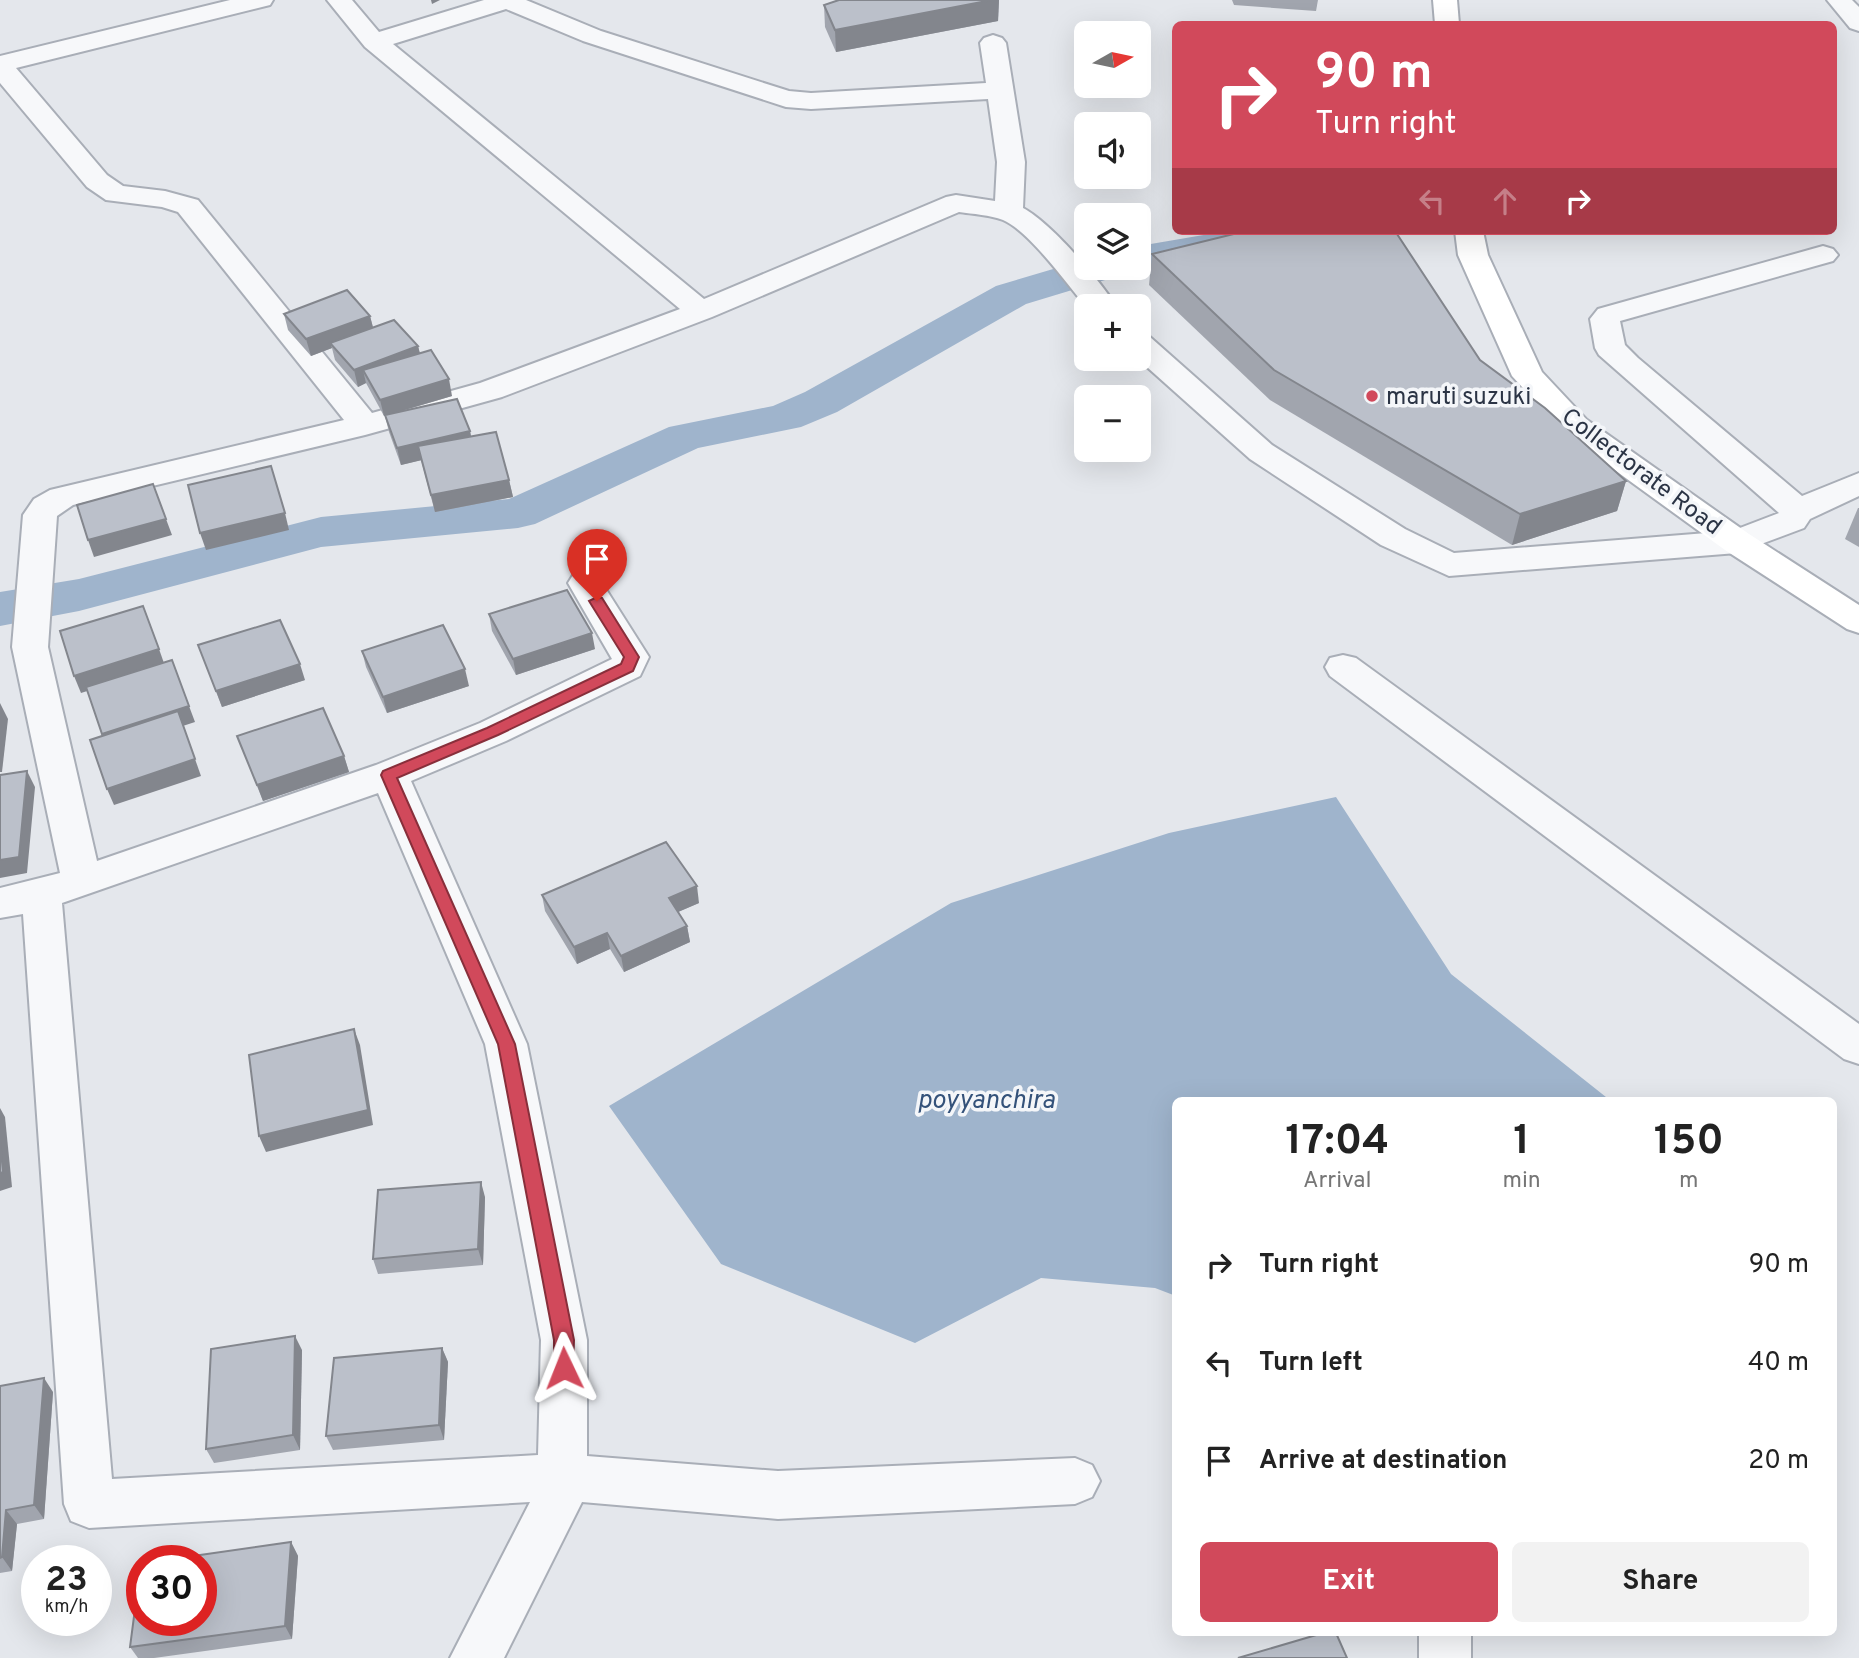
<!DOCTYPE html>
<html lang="en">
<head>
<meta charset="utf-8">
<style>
	body { margin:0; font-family:Overpass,sans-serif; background:#f2f2f2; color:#222; height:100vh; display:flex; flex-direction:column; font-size:26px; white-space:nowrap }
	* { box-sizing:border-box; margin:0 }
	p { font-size:23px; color:#767676 }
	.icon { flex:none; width:38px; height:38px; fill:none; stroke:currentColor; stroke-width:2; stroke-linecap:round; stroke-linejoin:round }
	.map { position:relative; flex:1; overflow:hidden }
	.drawer { position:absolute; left:1172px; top:1097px; width:665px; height:539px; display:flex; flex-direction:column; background:#fff; border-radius:10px; box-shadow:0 7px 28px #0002 }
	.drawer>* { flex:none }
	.banner { position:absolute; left:1172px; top:21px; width:665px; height:214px; border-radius:10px; box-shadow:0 7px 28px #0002; background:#d1495b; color:#fff; overflow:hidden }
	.needle { width:46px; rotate:81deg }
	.controls { position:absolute; left:1074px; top:21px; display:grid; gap:14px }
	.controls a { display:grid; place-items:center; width:77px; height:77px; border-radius:10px; background:#fff; box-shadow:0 7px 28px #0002; font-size:35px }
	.speed { position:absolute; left:21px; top:1545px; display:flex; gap:14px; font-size:35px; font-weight:700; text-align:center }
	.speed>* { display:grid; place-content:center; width:91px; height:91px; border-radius:50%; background:#fff; box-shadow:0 7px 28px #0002; line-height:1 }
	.speed small { font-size:18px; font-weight:400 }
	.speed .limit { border:10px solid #d22; background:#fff; color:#111 }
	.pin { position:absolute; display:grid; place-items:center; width:60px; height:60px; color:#fff; margin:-72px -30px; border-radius:50% 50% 50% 0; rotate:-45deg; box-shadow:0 0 7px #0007 }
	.pin .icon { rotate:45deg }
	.me { position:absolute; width:77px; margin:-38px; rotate:358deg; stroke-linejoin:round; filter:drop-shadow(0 0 5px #0008) }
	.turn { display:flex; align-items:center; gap:24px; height:147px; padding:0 28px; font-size:32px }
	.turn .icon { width:91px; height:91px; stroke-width:2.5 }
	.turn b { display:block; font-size:49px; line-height:60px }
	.lanes { display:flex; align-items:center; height:66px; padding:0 28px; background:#0003; justify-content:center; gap:35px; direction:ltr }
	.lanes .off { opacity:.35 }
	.eta { display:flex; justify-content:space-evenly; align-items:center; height:119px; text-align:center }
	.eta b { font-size:42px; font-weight:700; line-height:49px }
	.button { display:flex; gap:14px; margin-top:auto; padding:14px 28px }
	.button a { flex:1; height:80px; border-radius:10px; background:#d1495b; color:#fff; font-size:28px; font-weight:700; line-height:80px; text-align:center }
	.button a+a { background:#f2f2f2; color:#222 }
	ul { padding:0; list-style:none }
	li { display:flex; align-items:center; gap:21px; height:98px; padding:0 28px }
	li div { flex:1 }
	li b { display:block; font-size:26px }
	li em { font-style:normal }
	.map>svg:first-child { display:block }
	.water { fill:#9fb4cc }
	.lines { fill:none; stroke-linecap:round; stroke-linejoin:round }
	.canal { fill:#9fb4cc; fill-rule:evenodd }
	.street-casing { stroke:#a9aeb7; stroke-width:4 }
	.secondary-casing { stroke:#a9aeb7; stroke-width:4 }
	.street { fill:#f7f8fa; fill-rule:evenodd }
	.secondary { fill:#fff; fill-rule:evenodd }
	.wall { fill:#a1a5ae }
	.shaded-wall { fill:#83868d }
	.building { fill:#bbc0ca; stroke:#83868d; stroke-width:2 }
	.route { fill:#d1495b; stroke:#882f3b; stroke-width:2 }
	.poi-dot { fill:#d1495b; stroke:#f4f6f9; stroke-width:2.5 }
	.labels { text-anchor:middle; stroke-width:7; stroke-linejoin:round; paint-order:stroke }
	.poi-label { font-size:24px; fill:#2b3445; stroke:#f4f6f9; text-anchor:start }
	.street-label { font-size:24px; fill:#2b3445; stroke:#f4f6f9 }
	.water-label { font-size:26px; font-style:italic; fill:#34527a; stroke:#f4f6f9 }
</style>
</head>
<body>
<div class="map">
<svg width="1859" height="1658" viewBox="0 0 1859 1658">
	<rect width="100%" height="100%" fill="#e4e7ec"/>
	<!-- water -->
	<polygon class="water" points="1336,797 1451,974 1611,1101 1176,1101 1176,1296 1155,1288 1041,1278 915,1343 721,1264 609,1106 951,903 1169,833"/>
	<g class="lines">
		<!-- canal -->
		<g class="canal">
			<polygon points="1227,231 1352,231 1346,240 1252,251 1139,270 1129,268 1139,268 1139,246"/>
			<polygon points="1087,259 1087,268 1121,268 1115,277 1026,304 837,412 801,427 698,448 535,524 518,528 321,547 79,611 0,626 0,592 79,579 321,517 509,499 669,427 773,406 805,392 996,286"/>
		</g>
		<!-- street casing -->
		<g class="street-casing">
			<g id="street">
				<path d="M230 0H273L270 5 16 68 107 175 123 186 165 191 198 200 372 413 480 383 680 309 365 47 327 0H352L379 32 484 0H526L601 31 789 91 811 93 986 83 980 43 984 38 993 35 1002 38 1006 43 1025 162 1023 208C1051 223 1099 279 1116 306L1087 308C1068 285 1029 231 1003 220 990 215 973 214 959 212L712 317 502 397 365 435 73 505 57 516 48 647 97 861 376 765 480 723 612 659 568 583 573 575 585 572 597 575 649 657 640 676 506 741 411 781 527 1044 587 1340V1456L778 1471 1075 1458 1092 1465 1100 1481 1092 1497 1075 1504 778 1519 582 1502 504 1658H450L530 1502 89 1528 71 1521 64 1504 23 914 0 918V888L60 873 12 647 23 515 34 499 50 490 344 420 178 212 162 207 106 200 87 187 0 83V56ZM506 9 583 41 786 107 811 109 988 99 997 162 995 201 956 195 946 197 704 299 393 44ZM378 793 485 1044 541 1340 538 1455 112 1479 62 903Z"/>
				<polygon points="1827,0 1852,0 1859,7 1859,31 1850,28"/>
				<polygon points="1823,246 1833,249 1838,255 1833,261 1620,321 1625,345 1638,358 1802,496 1859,473 1859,496 1810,519 1804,528 1737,553 1449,576 1381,545 1250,459 1138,359 1139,334 1150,337 1272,445 1405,529 1454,553 1732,531 1779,513 1599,355 1595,348 1590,319 1598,309"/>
				<polygon points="1343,655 1356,658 1859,1024 1859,1064 1844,1059 1330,676 1325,667 1330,658"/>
				<rect x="1419" y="1633" width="52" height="25"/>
			</g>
		</g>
		<!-- secondary casing -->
		<g class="secondary-casing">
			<g id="secondary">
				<polygon points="1433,0 1457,0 1459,24 1435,24"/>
				<polygon points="1455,231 1483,231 1488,255 1542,372 1587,420 1749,534 1859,605 1859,633 1847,629 1725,550 1565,434 1512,376 1458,255"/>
			</g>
		</g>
		<!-- street -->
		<use href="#street" class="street"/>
		<!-- secondary -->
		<use href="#secondary" class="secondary"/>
	</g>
	<!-- wall -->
	<g class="wall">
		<polygon points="839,0 999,0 998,21 836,52 825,27 824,5"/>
		<polygon points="1232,0 1318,0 1316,11 1234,5"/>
		<polygon points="1152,254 1626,481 1617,511 1512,545 1270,400 1149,285"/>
		<polygon points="284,314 370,316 373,327 418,346 420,354 452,396 392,414 470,431 471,436 509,480 513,497 435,512 421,460 401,465 389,432 385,416 384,416 366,383 358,387 335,360 332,348 311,356 288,330"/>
		<polygon points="1858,508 1859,508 1859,547 1845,539"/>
		<polygon points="489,614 595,649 516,675 492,631"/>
		<polygon points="198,645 305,680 222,707"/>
		<polygon points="362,651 469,686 387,713 366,667"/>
		<polygon points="237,736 344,756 349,772 263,801"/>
		<polygon points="542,895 699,903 678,912 687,926 690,942 624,972 610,949 577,964 545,911"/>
		<polygon points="485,1197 483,1265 378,1274 373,1259"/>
		<polygon points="442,1348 448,1362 444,1440 333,1450 326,1436"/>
		<polygon points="302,1350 300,1450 214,1463 206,1449"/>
		<polygon points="0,1386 53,1392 44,1519 17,1524 12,1571 0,1573"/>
		<polygon points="291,1542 298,1556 292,1639 154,1658 138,1658 130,1647"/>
	</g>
	<!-- shaded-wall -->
	<g class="shaded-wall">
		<polygon points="431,0 440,0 432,4"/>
		<polygon points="992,0 999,0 998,21 836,52 835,30"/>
		<polygon points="370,316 374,332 330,343 332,348 311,356 306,339"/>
		<polygon points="418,346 422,362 363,370 366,383 358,387 354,370"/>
		<polygon points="449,379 452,396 384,416 380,400"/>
		<polygon points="470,431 473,448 401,465 397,448"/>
		<polygon points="509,480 513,497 435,512 431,495"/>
		<polygon points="1626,481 1617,511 1512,545 1520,514"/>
		<polygon points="285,513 289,530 206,550 200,533"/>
		<polygon points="166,519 172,535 94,557 88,540"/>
		<polygon points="592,633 595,649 516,675 513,659"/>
		<polygon points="159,649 165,666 81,693 74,676"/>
		<polygon points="300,664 305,680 222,707 216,691"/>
		<polygon points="465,669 469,686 387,713 383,697"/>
		<polygon points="0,703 8,719 2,772 0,772"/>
		<polygon points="189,706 195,722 109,750 102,734"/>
		<polygon points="344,756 349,772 263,801 257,785"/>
		<polygon points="195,759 201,776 114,805 107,789"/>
		<polygon points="27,771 35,787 27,873 0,878 0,860"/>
		<polygon points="697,886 699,903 671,915 669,898"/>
		<polygon points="687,926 690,942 624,972 621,956"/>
		<polygon points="607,933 610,949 577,964 574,947"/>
		<polygon points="354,1029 360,1045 373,1125 266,1152 259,1136"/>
		<polygon points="0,1108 5,1117 12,1187 0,1191"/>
		<polygon points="481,1182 485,1197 483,1265 478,1249"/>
		<polygon points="295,1336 302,1350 300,1450 293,1435"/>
		<polygon points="442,1348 448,1362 444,1440 439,1425"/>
		<polygon points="44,1378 53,1392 44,1519 34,1505"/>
		<polygon points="6,1510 17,1524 12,1571 2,1557"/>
		<polygon points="291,1542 298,1556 292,1639 285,1626"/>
	</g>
	<!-- building -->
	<g class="building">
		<polygon points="839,0 992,0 835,30 824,5"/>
		<polygon points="1246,231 1395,231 1480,360 1545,408 1626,481 1520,514 1274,370 1152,254"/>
		<polygon points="347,290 370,316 306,339 284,314"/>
		<polygon points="394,320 418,346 354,370 330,343"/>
		<polygon points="431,350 449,379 380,400 363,370"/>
		<polygon points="457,399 470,431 397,448 385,415"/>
		<polygon points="496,432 509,480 431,495 418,446"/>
		<polygon points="271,466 285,513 200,533 188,485"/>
		<polygon points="153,484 166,519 88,540 77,505"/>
		<polygon points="567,590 592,633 513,659 489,614"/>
		<polygon points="143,606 159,649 74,676 60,631"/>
		<polygon points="280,620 300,664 216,691 198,645"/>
		<polygon points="443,625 465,669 383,697 362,651"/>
		<polygon points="172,660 189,706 102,734 86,687"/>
		<polygon points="323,708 344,756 257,785 237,736"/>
		<polygon points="178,711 195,759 107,789 90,740"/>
		<polygon points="27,771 19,857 0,860 0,775"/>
		<polygon points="666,842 697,886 669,898 687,926 621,956 607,933 574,947 542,895"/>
		<polygon points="354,1029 368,1110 259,1136 249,1055"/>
		<polygon points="0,1141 3,1172 0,1173"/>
		<polygon points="481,1182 478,1249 373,1259 378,1190"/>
		<polygon points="295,1336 293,1435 206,1449 211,1349"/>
		<polygon points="442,1348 439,1425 326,1436 334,1358"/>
		<polygon points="44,1378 34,1505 6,1510 2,1557 0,1558 0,1386"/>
		<polygon points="291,1542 285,1626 130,1647 141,1563 142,1620 201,1620 201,1561 158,1561"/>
		<polygon points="1323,1633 1336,1633 1347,1658 1238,1658"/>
	</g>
	<!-- route -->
	<polygon class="route" points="597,597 602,598 639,657 633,671 498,735 397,778 515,1044 574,1340 573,1368 571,1374 564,1377 557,1374 554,1368 554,1340 498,1044 381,775 383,771 487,728 621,664 624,657 589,601"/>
	<!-- markers -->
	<circle class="poi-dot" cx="1372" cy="396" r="7"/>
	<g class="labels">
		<!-- poi labels -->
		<g class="poi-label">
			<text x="1386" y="404">maruti suzuki</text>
		</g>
		<!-- street labels -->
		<g class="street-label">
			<text transform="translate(1642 471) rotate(37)" y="8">Collectorate Road</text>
		</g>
		<!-- water labels -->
		<g class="water-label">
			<text x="986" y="1108">poyyanchira</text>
		</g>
	</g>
</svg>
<div class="controls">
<a><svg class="needle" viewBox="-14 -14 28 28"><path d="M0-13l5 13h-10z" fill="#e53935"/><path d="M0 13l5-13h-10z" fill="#767676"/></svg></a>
<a><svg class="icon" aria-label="sound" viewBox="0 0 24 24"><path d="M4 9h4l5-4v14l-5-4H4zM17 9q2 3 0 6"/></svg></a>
<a><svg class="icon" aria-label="layers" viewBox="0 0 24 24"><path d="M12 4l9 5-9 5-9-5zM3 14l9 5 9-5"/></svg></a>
<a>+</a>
<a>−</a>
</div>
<div class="speed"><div>23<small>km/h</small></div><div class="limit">30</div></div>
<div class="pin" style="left:597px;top:601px;background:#d93025"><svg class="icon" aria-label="arrive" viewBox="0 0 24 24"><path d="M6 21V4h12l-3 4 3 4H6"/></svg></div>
<svg class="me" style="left:564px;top:1368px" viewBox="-20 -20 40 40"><path d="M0-17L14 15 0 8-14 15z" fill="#d1495b" stroke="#fff" stroke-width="4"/></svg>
<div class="banner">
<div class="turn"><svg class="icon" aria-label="right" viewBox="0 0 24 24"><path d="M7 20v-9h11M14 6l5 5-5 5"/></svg><div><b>90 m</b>Turn right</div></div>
<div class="lanes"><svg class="icon off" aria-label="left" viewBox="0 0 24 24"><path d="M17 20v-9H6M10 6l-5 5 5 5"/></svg><svg class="icon off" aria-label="ahead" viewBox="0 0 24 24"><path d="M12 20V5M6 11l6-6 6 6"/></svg><svg class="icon" aria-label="right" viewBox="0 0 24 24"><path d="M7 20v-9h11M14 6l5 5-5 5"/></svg></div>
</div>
<section class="drawer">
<div class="eta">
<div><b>17:04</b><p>Arrival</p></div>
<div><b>1</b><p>min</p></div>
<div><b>150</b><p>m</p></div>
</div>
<ul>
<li><svg class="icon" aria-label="right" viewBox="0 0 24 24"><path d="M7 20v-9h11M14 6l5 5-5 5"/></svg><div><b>Turn right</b></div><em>90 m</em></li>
<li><svg class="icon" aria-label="left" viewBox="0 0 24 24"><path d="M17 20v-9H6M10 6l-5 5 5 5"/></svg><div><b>Turn left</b></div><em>40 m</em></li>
<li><svg class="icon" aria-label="arrive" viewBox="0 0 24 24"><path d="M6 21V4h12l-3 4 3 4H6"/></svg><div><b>Arrive at destination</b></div><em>20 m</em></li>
</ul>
<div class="button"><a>Exit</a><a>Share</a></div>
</section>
</div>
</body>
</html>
